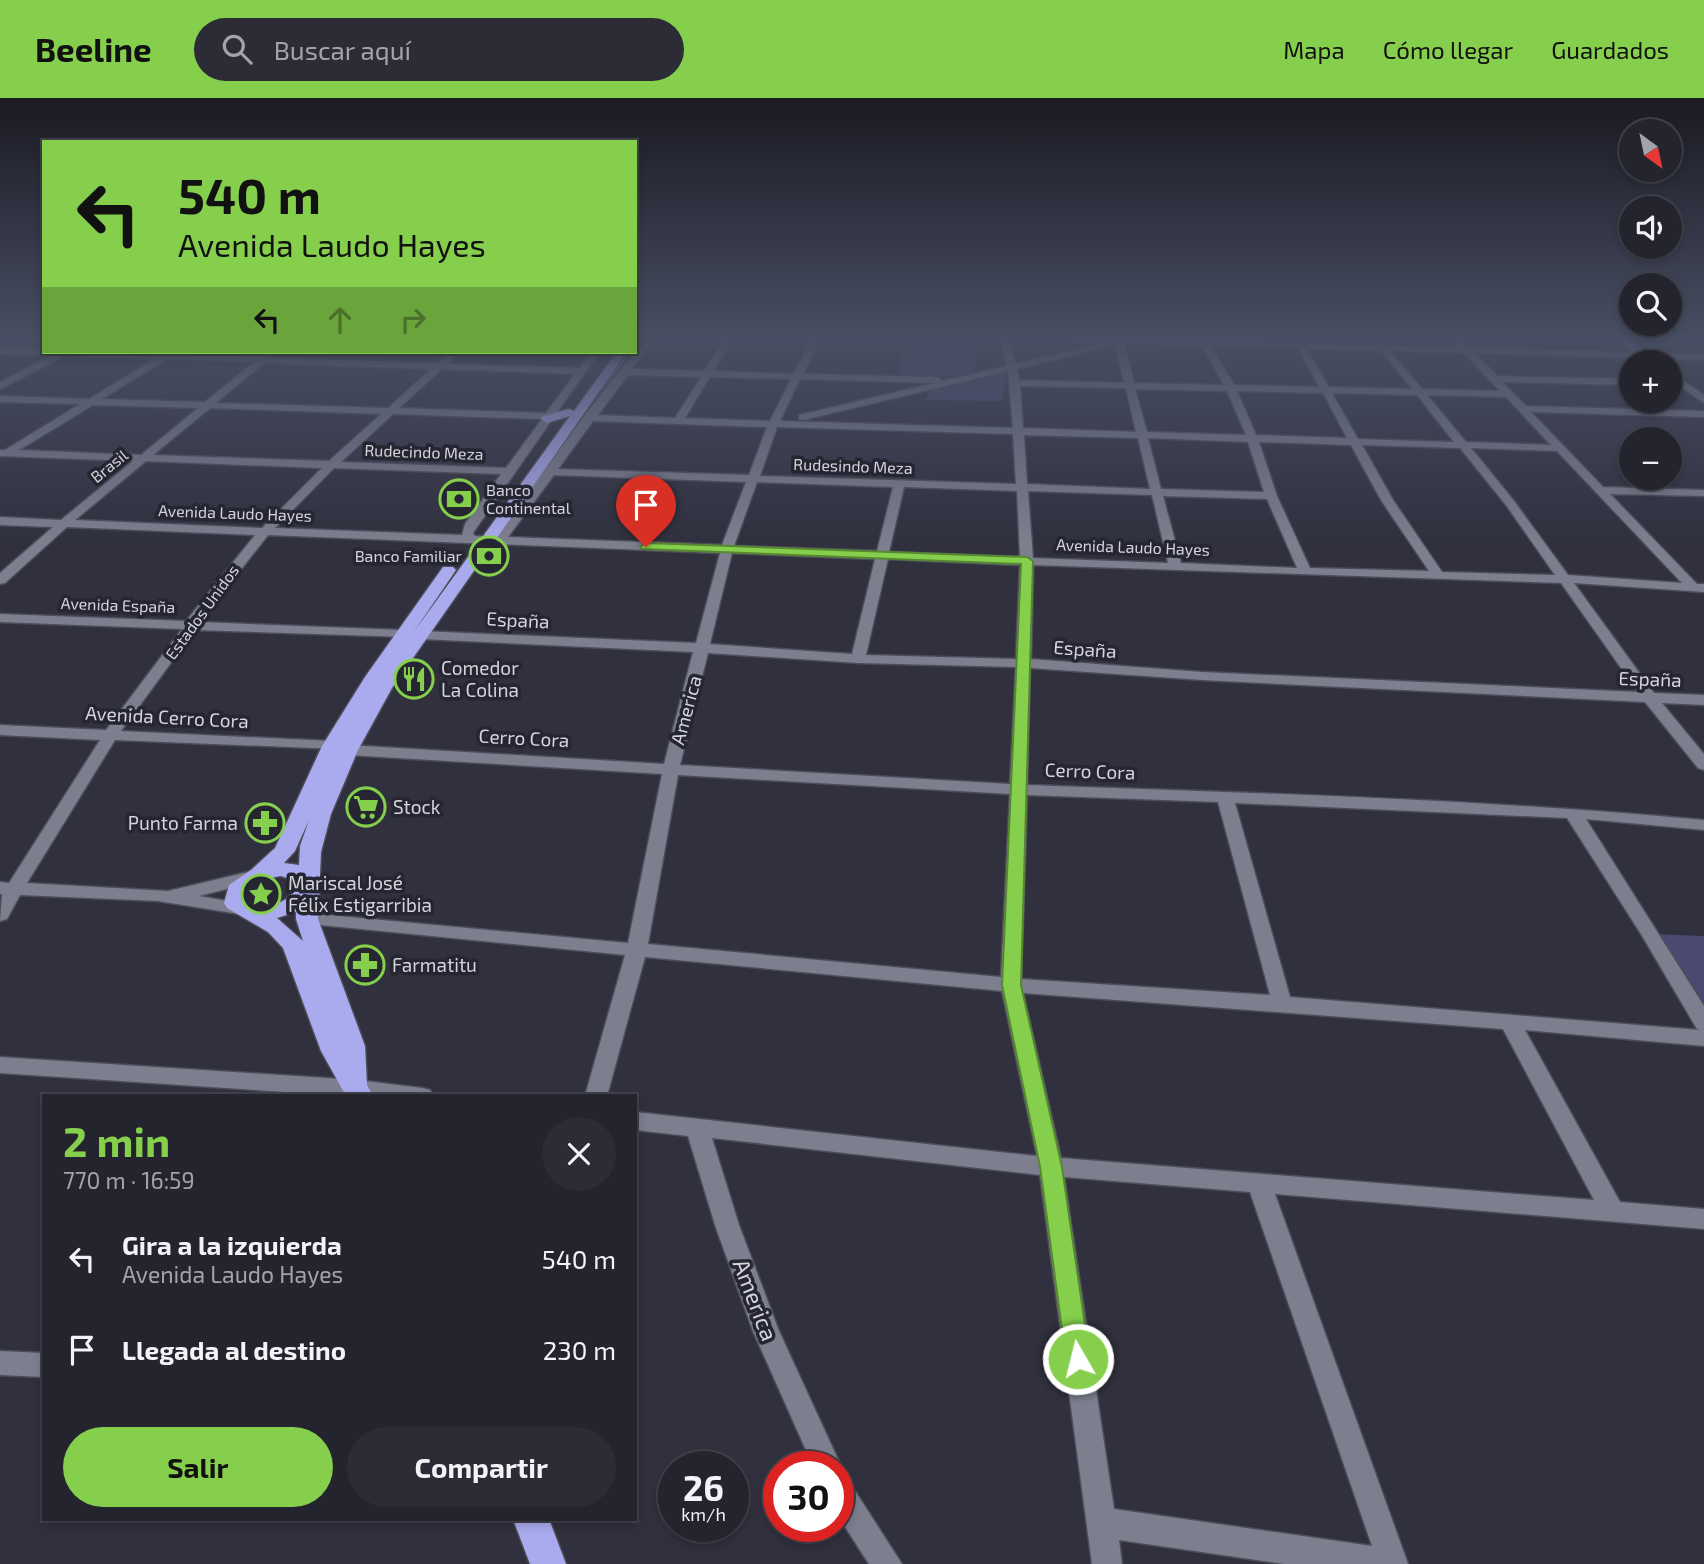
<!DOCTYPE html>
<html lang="es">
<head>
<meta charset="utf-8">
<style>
	body { margin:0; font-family:"Exo 2",sans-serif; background:#2c2c36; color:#f1f3f6; height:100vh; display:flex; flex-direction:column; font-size:26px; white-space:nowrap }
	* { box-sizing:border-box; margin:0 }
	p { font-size:23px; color:#a3a4aa }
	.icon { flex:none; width:38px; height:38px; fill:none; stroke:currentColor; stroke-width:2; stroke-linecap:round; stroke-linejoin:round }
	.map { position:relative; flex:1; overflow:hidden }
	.drawer { position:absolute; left:42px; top:996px; width:595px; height:427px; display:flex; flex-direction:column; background:#24242e; border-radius:0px; box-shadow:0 4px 10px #0003,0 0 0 2px #41414a }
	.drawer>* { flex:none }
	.banner { position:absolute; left:42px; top:42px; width:595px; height:214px; border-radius:0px; box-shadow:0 4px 10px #0003,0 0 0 2px #41414a; background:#85cf4c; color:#111; overflow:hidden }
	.needle { width:46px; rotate:147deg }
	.controls { position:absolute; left:1619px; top:21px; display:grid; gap:14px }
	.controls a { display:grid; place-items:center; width:63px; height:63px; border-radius:50%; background:#24242e; box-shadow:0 4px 10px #0003,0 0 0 2px #41414a; font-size:35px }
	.speed { position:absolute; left:658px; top:1353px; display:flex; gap:14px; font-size:35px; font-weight:700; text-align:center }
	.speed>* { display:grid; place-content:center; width:91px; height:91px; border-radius:50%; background:#24242e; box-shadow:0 4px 10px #0003,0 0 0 2px #41414a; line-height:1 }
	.speed small { font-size:18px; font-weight:400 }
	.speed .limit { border:10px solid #d22; background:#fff; color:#111 }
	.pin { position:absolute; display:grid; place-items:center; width:60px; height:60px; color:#fff; margin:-72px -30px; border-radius:50% 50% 50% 0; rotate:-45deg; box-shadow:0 0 7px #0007 }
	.pin .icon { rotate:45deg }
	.me { position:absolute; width:77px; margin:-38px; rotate:352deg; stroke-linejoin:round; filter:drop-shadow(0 0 5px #0008) }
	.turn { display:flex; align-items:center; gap:24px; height:147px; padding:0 21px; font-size:32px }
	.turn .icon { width:91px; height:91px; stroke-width:2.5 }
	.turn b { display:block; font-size:49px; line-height:60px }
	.lanes { display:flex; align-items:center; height:66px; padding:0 21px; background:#0003; justify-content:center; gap:35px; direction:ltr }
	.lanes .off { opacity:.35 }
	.round { display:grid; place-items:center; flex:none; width:74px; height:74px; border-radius:37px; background:#2c2c36 }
	.summary { display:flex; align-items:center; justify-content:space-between; height:119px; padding:0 21px }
	h1 { font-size:42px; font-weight:700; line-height:52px; color:#85cf4c }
	.button { display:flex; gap:14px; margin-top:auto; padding:14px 21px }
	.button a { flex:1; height:80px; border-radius:42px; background:#85cf4c; color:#111; font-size:28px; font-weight:700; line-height:80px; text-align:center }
	.button a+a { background:#2c2c36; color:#f1f3f6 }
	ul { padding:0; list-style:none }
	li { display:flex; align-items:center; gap:21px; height:91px; padding:0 21px }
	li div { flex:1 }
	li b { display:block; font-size:26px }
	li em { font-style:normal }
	header { display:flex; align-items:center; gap:42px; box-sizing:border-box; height:98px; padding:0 35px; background:#85cf4c; color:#111 }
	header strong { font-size:33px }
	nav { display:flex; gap:38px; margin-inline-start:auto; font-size:24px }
	.search { width:490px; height:63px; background:#2c2c36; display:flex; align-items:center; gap:18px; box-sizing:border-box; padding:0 24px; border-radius:38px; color:#a3a4aa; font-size:26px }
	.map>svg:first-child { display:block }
	.green { fill:#4a4a70 }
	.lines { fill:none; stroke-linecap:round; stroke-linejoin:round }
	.stream { stroke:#8686ad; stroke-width:2.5 }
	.minor-casing { stroke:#4d4d58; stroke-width:3 }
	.highway-casing { stroke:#4d4d58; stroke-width:3 }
	.minor { fill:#7d7e8e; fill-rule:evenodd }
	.highway { fill:#aae; fill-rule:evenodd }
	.route { fill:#85cf4c; stroke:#568731; stroke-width:2 }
	.labels { text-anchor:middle; stroke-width:7; stroke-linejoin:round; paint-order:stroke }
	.far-street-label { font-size:16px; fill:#d4d4dd; stroke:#262633 }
	.far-poi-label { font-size:16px; fill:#d4d4dd; stroke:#262633; text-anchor:start }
	.street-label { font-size:19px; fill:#d4d4dd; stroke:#262633 }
	.poi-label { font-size:19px; fill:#d4d4dd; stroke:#262633; text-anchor:start }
	.near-street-label { font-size:23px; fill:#d4d4dd; stroke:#262633 }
</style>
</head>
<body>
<header>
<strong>Beeline</strong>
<div class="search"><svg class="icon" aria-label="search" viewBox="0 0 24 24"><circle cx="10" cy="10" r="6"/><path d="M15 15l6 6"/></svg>Buscar aquí</div>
<nav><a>Mapa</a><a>Cómo llegar</a><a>Guardados</a></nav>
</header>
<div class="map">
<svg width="1704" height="1466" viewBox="0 0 1704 1466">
	<rect width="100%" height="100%" fill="#30303e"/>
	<!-- green -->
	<g class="green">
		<polygon points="996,239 1206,239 1209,245 1005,239"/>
		<polygon points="906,240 978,242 975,278 898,276"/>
		<polygon points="1007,274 1002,303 926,302 929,293"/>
		<polygon points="1651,836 1704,838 1704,926"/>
	</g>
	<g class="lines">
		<!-- stream -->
		<g class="stream">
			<polyline points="635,247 641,239"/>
			<polyline points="565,303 600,254"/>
			<polyline points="578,323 630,254"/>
		</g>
		<!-- minor casing -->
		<g class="minor-casing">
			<g id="minor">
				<path d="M647 239H655L632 271 704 273 726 239H734L713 273 794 276 813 239H821L803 276 938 279 942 283 1007 268 1001 242 981 239 1208 243 1212 240 1216 243 1459 250 1450 239H1459L1469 250 1633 254 1614 239H1624L1645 255 1704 256V262L1475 255 1497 278 1631 281V287L1502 284 1526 308 1704 313V319L1531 314 1603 389 1704 392V398L1610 396 1697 486H1704V494L1574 485 1654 595 1704 597V607L1662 605 1704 656V672L1698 670 1645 604 1202 582 1030 570 1027 687C1253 695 1479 701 1704 722V732L1586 721 1704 908V948L1525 932 1620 1104 1704 1111V1131L1275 1096 1408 1466H1284L1119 1442 1122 1466H1092L1040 1077 712 1040 739 1127 779 1233 841 1368 838 1375V1368H813L753 1233 715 1127 688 1038 635 1032V1014L1037 1058 1002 893 645 859 607 998H585L625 857 300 825 297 821 300 817 307 815 628 845 662 676 348 657 340 652 348 647 664 666 693 554 421 541 414 537 421 533 696 545 720 455 268 437 200 524 403 532 410 536 408 539 195 532 121 633 332 643 338 645 340 648 338 651 115 642 27 785 168 793 252 773 261 779 258 783 199 798 246 806 248 810 246 814 239 816 158 803 20 797 7 821 0 823 2 796H0V784L9 785 100 642 0 637V627L106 632 182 531 0 524V516L186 523 255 437 67 429 5 485 0 486V475L53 429 0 427V419L61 422 133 363 0 358V352H5L80 306 0 304V298L89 301 155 261 65 258 0 291V284L52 257 0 256V250L260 259 266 256 270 260 437 265 450 254H459L448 266 579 270 591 254H599L473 435 475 438 496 439 584 318ZM1010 242 1104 245 1015 266ZM1124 245 1202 248 1224 287 1134 285ZM1115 247 1124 285 1019 282 1017 271ZM1216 248 1298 250 1319 289 1234 287 1211 249ZM1307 251 1381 253 1412 291 1329 289ZM1390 253 1464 255 1500 293 1422 291ZM167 261 254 264 205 304 102 301ZM264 265 431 271 388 310 216 305ZM442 271 575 276 546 315 399 310ZM1008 273 1013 330 780 323 800 281 935 285 799 317V321L803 322ZM628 277 701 279 675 320 598 317ZM710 279 791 281 770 323 685 320ZM1020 288 1126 290 1136 334 1023 330ZM1135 291 1227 293 1246 337 1147 334ZM1237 293 1323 295 1347 340 1256 337ZM1332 295 1417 297 1454 344 1358 341ZM1427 297 1506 299 1551 347 1466 344ZM93 307 198 310 141 357 19 352ZM210 310 381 316 329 363 153 357ZM393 316 542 321 506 370 341 364ZM593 323 767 329 749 377 558 371ZM777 329 1013 336 1016 386 760 378ZM1024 337 1138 340 1150 391 1027 386ZM1148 340 1248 344 1264 394 1161 391ZM1259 344 1351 347 1381 402 1429 473 1310 470 1277 398ZM1362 347 1460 350 1506 407 1555 477 1442 474 1393 402ZM1471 350 1557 353 1682 485 1568 477 1514 403ZM146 363 322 370 262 430 75 422ZM334 370 501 376 465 426 462 437 275 430ZM554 377 746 384 722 447 508 439ZM757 384 893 389 877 453 734 448ZM904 389 1017 393 1020 459 889 454ZM1028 393 1152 397 1168 465 1033 460ZM1163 398 1267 401 1297 470 1181 465ZM732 455 875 461 852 556 710 546ZM888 461 1020 467 1016 561 866 557ZM1033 467 1561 485 1638 594 1202 574 1031 561ZM708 555 858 565 1016 569 1010 686 680 667ZM678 677 1010 696 1001 879 648 846ZM1027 697 1218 704 1270 897 1021 881ZM1235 705 1567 720 1641 836 1697 931 1700 932 1290 899ZM1023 895 1503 931 1594 1102 1061 1060ZM1064 1079 1250 1094 1372 1448 1114 1411Z"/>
				<polygon points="1670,274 1704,297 1704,305 1670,281"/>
				<polygon points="0,959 357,982 422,990 430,992 433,998 346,998 0,975"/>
				<polygon points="0,1253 44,1255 44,1279 0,1277"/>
				<polygon points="838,1378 848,1382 902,1466 869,1466 838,1418"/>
			</g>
		</g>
		<!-- highway casing -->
		<g class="highway-casing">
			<g id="highway">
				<path d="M617 254H627L392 590 358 652 331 716 321 754 318 821 365 948 367 987 373 998H346L321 953 283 850 268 834 227 810 224 805 229 787 251 772 275 750 322 648 365 579 443 469H453L456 472 413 535 570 318 547 325 541 321 543 318 569 311 574 313ZM309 722 300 748 299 767 284 765 295 753ZM281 778 298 784C294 805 263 814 247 803 249 787 266 780 281 778ZM296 814V821L303 843 277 820Z"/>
				<polygon points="513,1421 549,1421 566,1466 530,1466"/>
			</g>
		</g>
		<!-- minor -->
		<use href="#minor" class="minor"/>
		<!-- highway -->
		<use href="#highway" class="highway"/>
	</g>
	<!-- sky -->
	<linearGradient id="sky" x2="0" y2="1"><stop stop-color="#1a1a22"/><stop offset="0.54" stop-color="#484e63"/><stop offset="1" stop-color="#484e63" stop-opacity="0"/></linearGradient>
	<rect width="1704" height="444" fill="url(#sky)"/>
	<!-- route -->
	<polygon class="route" points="646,445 1027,459 1033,463 1021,887 1062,1069 1090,1261 1087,1268 1078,1272 1070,1268 1066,1261 1040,1069 1002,887 1021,466 642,451 640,449"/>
	<!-- icons -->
	<defs>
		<g id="bank-ring" transform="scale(2.0125)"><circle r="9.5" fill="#262633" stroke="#85cf4c" stroke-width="1.5"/><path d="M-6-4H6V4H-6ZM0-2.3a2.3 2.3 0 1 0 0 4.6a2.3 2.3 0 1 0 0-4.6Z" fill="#85cf4c"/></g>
		<g id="restaurant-ring" transform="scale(2.0125)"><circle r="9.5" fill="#262633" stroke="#85cf4c" stroke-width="1.5"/><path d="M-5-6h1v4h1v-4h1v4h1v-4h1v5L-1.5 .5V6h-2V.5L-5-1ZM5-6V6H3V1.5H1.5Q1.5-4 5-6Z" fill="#85cf4c"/></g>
		<g id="supermarket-ring" transform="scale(2.0125)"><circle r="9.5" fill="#262633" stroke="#85cf4c" stroke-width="1.5"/><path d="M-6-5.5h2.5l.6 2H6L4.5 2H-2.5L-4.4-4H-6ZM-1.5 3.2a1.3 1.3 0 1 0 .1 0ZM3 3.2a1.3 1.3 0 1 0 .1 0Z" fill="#85cf4c"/></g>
		<g id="pharmacy-ring" transform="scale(2.0125)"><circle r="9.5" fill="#262633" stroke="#85cf4c" stroke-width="1.5"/><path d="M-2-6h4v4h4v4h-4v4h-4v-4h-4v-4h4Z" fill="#85cf4c"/></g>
		<g id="sight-ring" transform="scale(2.0125)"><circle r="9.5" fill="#262633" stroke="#85cf4c" stroke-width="1.5"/><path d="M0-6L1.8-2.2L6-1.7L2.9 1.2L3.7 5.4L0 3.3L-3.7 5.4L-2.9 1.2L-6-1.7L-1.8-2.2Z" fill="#85cf4c"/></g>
	</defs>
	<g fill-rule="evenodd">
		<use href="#bank-ring" x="459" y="401"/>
		<use href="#bank-ring" x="489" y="458"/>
		<use href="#restaurant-ring" x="414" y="581"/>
		<use href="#supermarket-ring" x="366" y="709"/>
		<use href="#pharmacy-ring" x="265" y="725"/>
		<use href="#sight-ring" x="261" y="796"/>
		<use href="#pharmacy-ring" x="365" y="867"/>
	</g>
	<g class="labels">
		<!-- far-street labels -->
		<g class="far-street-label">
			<text transform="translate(424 354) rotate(2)" y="6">Rudecindo Meza</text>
			<text transform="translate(109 368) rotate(-39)" y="6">Brasil</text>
			<text transform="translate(853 368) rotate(2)" y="6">Rudesindo Meza</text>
			<text transform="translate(235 415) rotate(2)" y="6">Avenida Laudo Hayes</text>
			<text transform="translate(1133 449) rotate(2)" y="6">Avenida Laudo Hayes</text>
			<text transform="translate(118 507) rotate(2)" y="6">Avenida España</text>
			<text transform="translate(202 514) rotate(-54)" y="6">Estados Unidos</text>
		</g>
		<!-- far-poi labels -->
		<g class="far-poi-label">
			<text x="486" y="398">Banco<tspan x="486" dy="18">Continental</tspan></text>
			<text x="462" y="464" text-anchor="end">Banco Familiar</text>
		</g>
		<!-- street labels -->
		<g class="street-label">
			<text transform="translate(518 522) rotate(3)" y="7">España</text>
			<text transform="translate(1085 551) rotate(4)" y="7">España</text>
			<text transform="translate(1650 581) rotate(2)" y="7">España</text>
			<text transform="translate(686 612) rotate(-75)" y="7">America</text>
			<text transform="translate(167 619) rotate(3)" y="7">Avenida Cerro Cora</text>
			<text transform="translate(524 640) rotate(3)" y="7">Cerro Cora</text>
			<text transform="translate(1090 673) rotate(2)" y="7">Cerro Cora</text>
		</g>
		<!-- poi labels -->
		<g class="poi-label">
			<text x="441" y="577">Comedor<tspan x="441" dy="22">La Colina</tspan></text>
			<text x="393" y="716">Stock</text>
			<text x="238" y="732" text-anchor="end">Punto Farma</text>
			<text x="288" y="792">Mariscal José<tspan x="288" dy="22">Félix Estigarribia</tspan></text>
			<text x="392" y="874">Farmatitu</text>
		</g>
		<!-- near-street labels -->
		<g class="near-street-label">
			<text transform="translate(755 1202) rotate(69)" y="8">America</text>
		</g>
	</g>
</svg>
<div class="controls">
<a><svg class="needle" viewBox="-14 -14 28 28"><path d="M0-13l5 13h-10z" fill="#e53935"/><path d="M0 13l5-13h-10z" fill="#a3a4aa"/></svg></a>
<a><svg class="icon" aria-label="sound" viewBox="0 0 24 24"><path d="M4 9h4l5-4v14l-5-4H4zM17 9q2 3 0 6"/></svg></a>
<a><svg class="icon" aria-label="search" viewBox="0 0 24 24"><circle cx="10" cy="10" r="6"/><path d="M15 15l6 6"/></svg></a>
<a>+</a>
<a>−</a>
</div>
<div class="speed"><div>26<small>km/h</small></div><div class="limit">30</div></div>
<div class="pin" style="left:646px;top:449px;background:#d93025"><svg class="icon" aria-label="arrive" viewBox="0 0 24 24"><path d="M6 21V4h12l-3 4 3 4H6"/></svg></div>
<svg class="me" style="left:1078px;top:1261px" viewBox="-20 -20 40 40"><circle r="17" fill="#85cf4c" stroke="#fff" stroke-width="3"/><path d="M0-11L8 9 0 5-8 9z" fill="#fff"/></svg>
<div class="banner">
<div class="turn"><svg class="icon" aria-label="left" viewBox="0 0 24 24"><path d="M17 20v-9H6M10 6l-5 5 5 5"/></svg><div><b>540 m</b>Avenida Laudo Hayes</div></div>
<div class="lanes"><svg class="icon" aria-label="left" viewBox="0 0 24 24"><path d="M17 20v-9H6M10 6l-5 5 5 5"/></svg><svg class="icon off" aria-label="ahead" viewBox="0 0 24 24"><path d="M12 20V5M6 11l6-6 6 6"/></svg><svg class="icon off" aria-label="right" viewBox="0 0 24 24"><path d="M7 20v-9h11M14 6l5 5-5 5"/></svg></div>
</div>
<section class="drawer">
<div class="summary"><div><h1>2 min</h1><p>770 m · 16:59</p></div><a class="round"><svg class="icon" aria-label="close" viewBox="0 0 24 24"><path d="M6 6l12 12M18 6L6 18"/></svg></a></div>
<ul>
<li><svg class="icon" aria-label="left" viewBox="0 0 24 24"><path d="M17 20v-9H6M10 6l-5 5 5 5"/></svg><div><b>Gira a la izquierda</b><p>Avenida Laudo Hayes</p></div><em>540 m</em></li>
<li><svg class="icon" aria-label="arrive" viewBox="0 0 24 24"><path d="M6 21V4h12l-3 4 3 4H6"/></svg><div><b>Llegada al destino</b></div><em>230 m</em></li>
</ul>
<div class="button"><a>Salir</a><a>Compartir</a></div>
</section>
</div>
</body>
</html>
